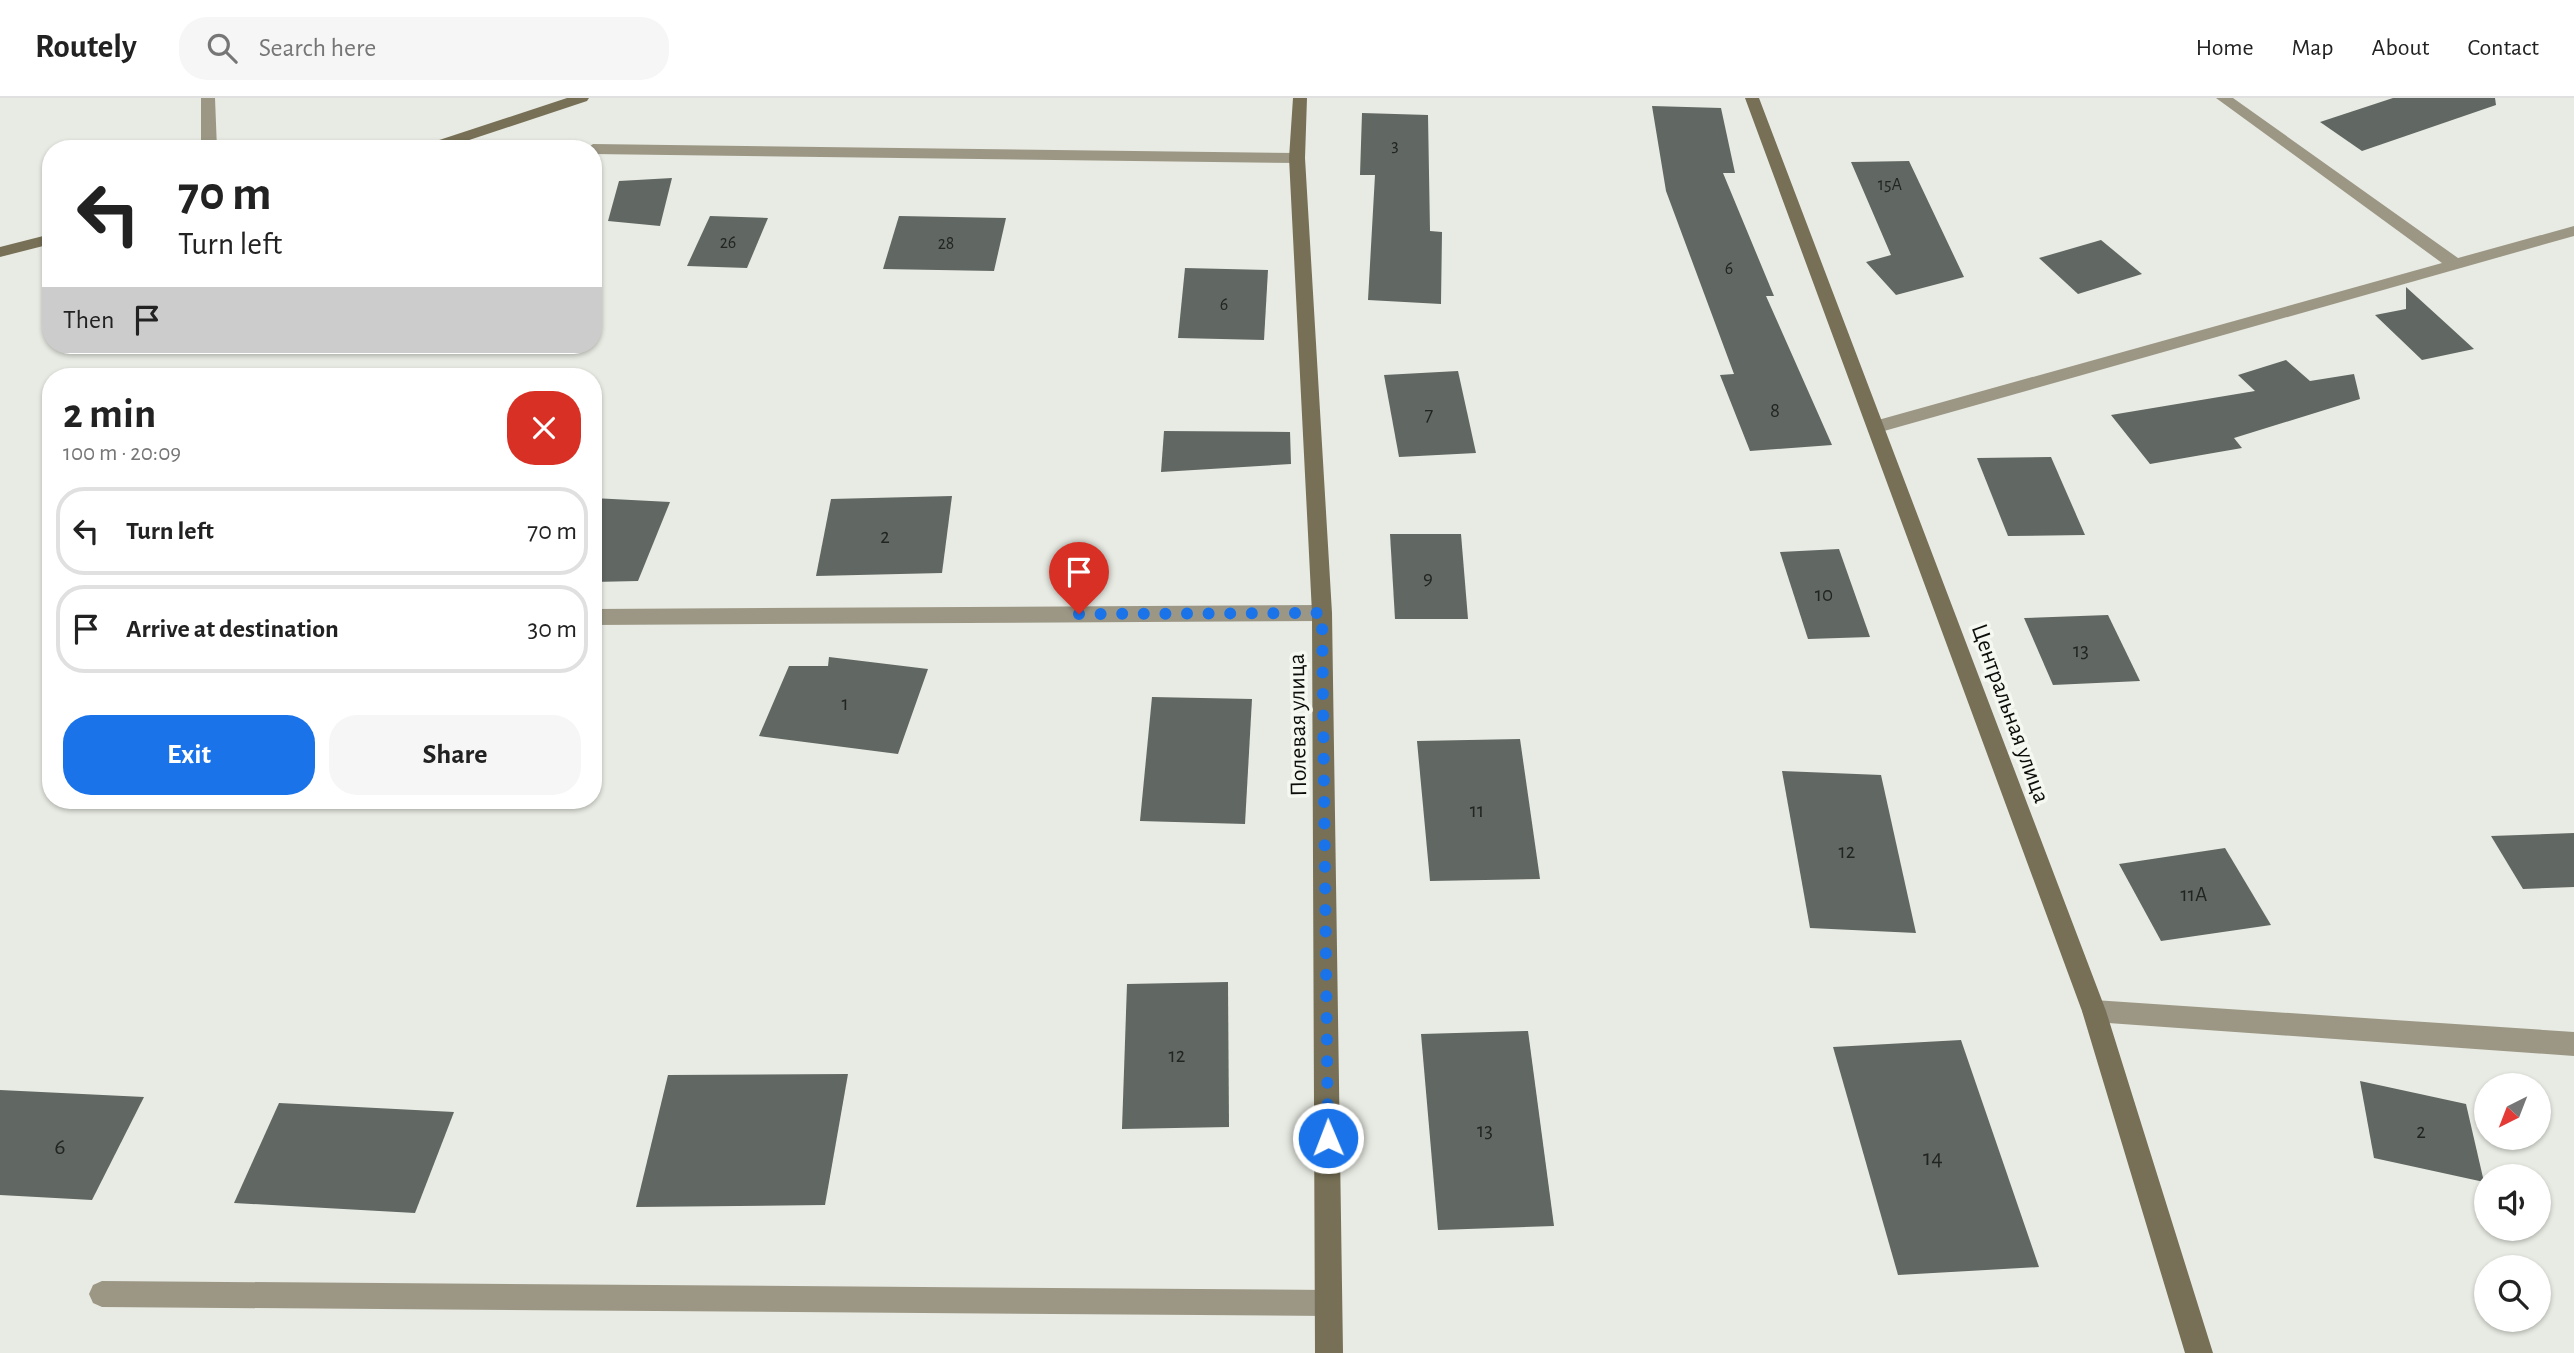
<!DOCTYPE html>
<html lang="en">
<head>
<meta charset="utf-8">
<style>
	body { margin:0; font-family:"Alegreya Sans",sans-serif; background:#f6f6f6; color:#222; height:100vh; display:flex; flex-direction:column; font-size:26px; white-space:nowrap }
	* { box-sizing:border-box; margin:0 }
	p { font-size:23px; color:#767676 }
	.icon { flex:none; width:38px; height:38px; fill:none; stroke:currentColor; stroke-width:2; stroke-linecap:round; stroke-linejoin:round }
	.map { position:relative; flex:1; overflow:hidden }
	.sheet { position:absolute; left:42px; top:270px; width:560px; height:441px; display:flex; flex-direction:column; background:#fff; border-radius:28px; box-shadow:0 2px 5px #0004 }
	.sheet>* { flex:none }
	.hud { position:absolute; left:42px; top:42px; width:560px; height:214px; border-radius:28px; box-shadow:0 2px 5px #0004; background:#fff; color:#222; overflow:hidden }
	.needle { width:46px; rotate:222deg }
	.buttons { position:absolute; left:2474px; top:975px; display:grid; gap:14px }
	.buttons a { display:grid; place-items:center; width:77px; height:77px; border-radius:50%; background:#fff; box-shadow:0 2px 5px #0004; font-size:35px }
	.pin { position:absolute; display:grid; place-items:center; width:60px; height:60px; color:#fff; margin:-72px -30px; border-radius:50% 50% 50% 0; rotate:-45deg; box-shadow:0 0 7px #0007 }
	.pin .icon { rotate:45deg }
	.me { position:absolute; width:77px; margin:-38px; rotate:359deg; stroke-linejoin:round; filter:drop-shadow(0 0 5px #0008) }
	.turn { display:flex; align-items:center; gap:24px; height:147px; padding:0 21px; font-size:32px }
	.turn .icon { width:91px; height:91px; stroke-width:2.5 }
	.turn b { display:block; font-size:49px; line-height:60px }
	.then { display:flex; align-items:center; height:66px; padding:0 21px; background:#0003; gap:14px; font-size:26px }
	.round { display:grid; place-items:center; flex:none; width:74px; height:74px; border-radius:28px; background:#f6f6f6 }
	.headline { display:flex; align-items:center; justify-content:space-between; height:119px; padding:0 21px }
	h1 { font-size:42px; font-weight:700; line-height:52px }
	.primary-button { display:flex; gap:14px; margin-top:auto; padding:14px 21px }
	.primary-button a { flex:1; height:80px; border-radius:28px; background:#1a73e8; color:#fff; font-size:28px; font-weight:700; line-height:80px; text-align:center }
	.primary-button a+a { background:#f6f6f6; color:#222 }
	ul { padding:0; list-style:none }
	li { display:flex; align-items:center; gap:21px; height:88px; margin:0 14px 10px; padding:0 7px; border:4px solid #e0e0e0; border-radius:28px }
	li div { flex:1 }
	li b { display:block; font-size:26px }
	li em { font-style:normal }
	header { display:flex; align-items:center; gap:42px; box-sizing:border-box; height:98px; padding:0 35px; background:#fff; border-bottom:2px solid #e0e0e0 }
	header strong { font-size:33px }
	nav { display:flex; gap:38px; margin-inline-start:auto; font-size:24px }
	.search { width:490px; height:63px; background:#f6f6f6; display:flex; align-items:center; gap:18px; box-sizing:border-box; padding:0 24px; border-radius:28px; color:#767676; font-size:26px }
	.map>svg:first-child { display:block }
	.building { fill:#616763 }
	.lines { fill:none; stroke-linecap:round; stroke-linejoin:round }
	.street { fill:#9c9785; fill-rule:evenodd }
	.secondary { fill:#777056; fill-rule:evenodd }
	.route { stroke:#1a73e8; stroke-width:12; stroke-dasharray:0 21.6 }
	.labels { text-anchor:middle; stroke-width:7; stroke-linejoin:round; paint-order:stroke }
	.far-number-label { font-size:18px; fill:#222421 }
	.number-label { font-size:21px; fill:#222421 }
	.street-label { font-size:24px; fill:#0d0e0b; stroke:#f5f8f1 }
	.near-number-label { font-size:24px; fill:#222421 }
</style>
</head>
<body>
<header>
<strong>Routely</strong>
<div class="search"><svg class="icon" aria-label="search" viewBox="0 0 24 24"><circle cx="10" cy="10" r="6"/><path d="M15 15l6 6"/></svg>Search here</div>
<nav><a>Home</a><a>Map</a><a>About</a><a>Contact</a></nav>
</header>
<div class="map">
<svg width="2574" height="1255" viewBox="0 0 2574 1255">
	<rect width="100%" height="100%" fill="#e8ebe3"/>
	<!-- building -->
	<g class="building">
		<polygon points="2393,0 2495,0 2496,7 2362,53 2320,24"/>
		<polygon points="1652,8 1721,10 1735,75 1723,75 1774,198 1766,198 1832,347 1750,353 1720,277 1734,276 1666,93"/>
		<polygon points="1362,15 1428,17 1430,133 1442,134 1441,206 1368,202 1375,77 1360,77"/>
		<polygon points="1909,63 1964,179 1896,197 1866,164 1891,157 1851,64"/>
		<polygon points="672,80 660,128 608,123 619,83"/>
		<polygon points="710,118 768,120 747,170 687,168"/>
		<polygon points="899,118 1006,120 994,173 883,171"/>
		<polygon points="2101,142 2142,176 2078,196 2039,160"/>
		<polygon points="1185,170 1268,172 1264,242 1178,240"/>
		<polygon points="2406,189 2439,219 2474,251 2422,262 2375,217 2406,211"/>
		<polygon points="2286,262 2310,283 2354,276 2360,301 2234,340 2242,350 2150,366 2111,317 2255,293 2238,277"/>
		<polygon points="1458,273 1476,355 1399,359 1384,277"/>
		<polygon points="1164,333 1290,334 1291,366 1161,374"/>
		<polygon points="2051,359 2085,437 2008,438 1977,360"/>
		<polygon points="952,398 942,475 816,478 831,401"/>
		<polygon points="593,400 670,404 638,483 593,484"/>
		<polygon points="1390,436 1461,436 1468,521 1395,521"/>
		<polygon points="1839,451 1870,539 1808,541 1780,454"/>
		<polygon points="2108,517 2140,583 2053,587 2024,520"/>
		<polygon points="829,559 928,571 898,656 759,638 789,568 828,568"/>
		<polygon points="1152,599 1252,601 1245,726 1140,723"/>
		<polygon points="1520,641 1540,781 1430,783 1417,643"/>
		<polygon points="1782,673 1881,677 1916,835 1810,830"/>
		<polygon points="2574,735 2574,789 2523,791 2491,738"/>
		<polygon points="2225,750 2271,827 2161,843 2119,766"/>
		<polygon points="1228,884 1229,1029 1122,1031 1127,886"/>
		<polygon points="1528,933 1554,1128 1438,1132 1421,936"/>
		<polygon points="1961,942 2039,1169 1898,1177 1833,949"/>
		<polygon points="848,976 825,1107 636,1109 668,977"/>
		<polygon points="2360,983 2466,1006 2484,1084 2374,1060"/>
		<polygon points="0,992 144,999 92,1102 0,1097"/>
		<polygon points="279,1005 454,1014 415,1115 234,1105"/>
	</g>
	<g class="lines">
		<!-- street -->
		<g class="street">
			<polygon points="201,0 215,0 217,51 201,51"/>
			<polygon points="2216,0 2233,0 2458,160 2574,128 2574,138 1877,335 1871,334 1868,329 1871,324 2442,165"/>
			<polygon points="432,44 563,46 570,51 426,51 427,46"/>
			<polygon points="593,46 1297,55 1305,60 1297,65 593,56 593,51 586,51"/>
			<polygon points="1322,507 1329,509 1332,515 1329,521 1322,523 593,527 593,511"/>
			<polygon points="2094,902 2574,934 2574,958 2094,924 2086,921 2082,913 2086,905"/>
			<polygon points="102,1183 1329,1192 1338,1196 1342,1205 1338,1214 1329,1218 102,1209 93,1205 89,1196 93,1187"/>
		</g>
		<!-- secondary -->
		<g class="secondary">
			<polygon points="567,0 589,0 587,3 442,51 419,51 421,48"/>
			<polygon points="1293,0 1307,0 1305,60 1332,515 1343,1255 1315,1255 1312,515 1289,60"/>
			<polygon points="1745,0 1759,0 2106,913 2213,1255 2185,1255 2082,913"/>
			<polygon points="51,136 51,146 0,159 0,149"/>
		</g>
	</g>
	<g class="lines">
		<!-- route -->
		<polyline class="route" points="1079,516 1322,515 1328,1040"/>
	</g>
	<g class="labels">
		<!-- far-number labels -->
		<g class="far-number-label">
			<text x="1395" y="53">3</text>
			<text x="1890" y="92">15А</text>
			<text x="728" y="150">26</text>
			<text x="946" y="151">28</text>
			<text x="1729" y="176">6</text>
			<text x="1224" y="212">6</text>
		</g>
		<!-- number labels -->
		<g class="number-label">
			<text x="1775" y="319">8</text>
			<text x="1429" y="323">7</text>
			<text x="885" y="445">2</text>
			<text x="1428" y="486">9</text>
			<text x="1824" y="503">10</text>
			<text x="2081" y="559">13</text>
			<text x="845" y="612">1</text>
			<text x="1477" y="719">11</text>
			<text x="1847" y="760">12</text>
			<text x="2194" y="803">11А</text>
			<text x="1177" y="964">12</text>
			<text x="1485" y="1039">13</text>
			<text x="2421" y="1040">2</text>
		</g>
		<!-- street labels -->
		<g class="street-label">
			<text transform="translate(2011 615) rotate(70)" y="8">Центральная улица</text>
			<text transform="translate(1297 627) rotate(-91)" y="8">Полевая улица</text>
		</g>
		<!-- near-number labels -->
		<g class="near-number-label">
			<text x="60" y="1056">6</text>
			<text x="1933" y="1067">14</text>
		</g>
	</g>
</svg>
<div class="buttons">
<a><svg class="needle" viewBox="-14 -14 28 28"><path d="M0-13l5 13h-10z" fill="#e53935"/><path d="M0 13l5-13h-10z" fill="#767676"/></svg></a>
<a><svg class="icon" aria-label="sound" viewBox="0 0 24 24"><path d="M4 9h4l5-4v14l-5-4H4zM17 9q2 3 0 6"/></svg></a>
<a><svg class="icon" aria-label="search" viewBox="0 0 24 24"><circle cx="10" cy="10" r="6"/><path d="M15 15l6 6"/></svg></a>
</div>
<div class="pin" style="left:1079px;top:516px;background:#d93025"><svg class="icon" aria-label="arrive" viewBox="0 0 24 24"><path d="M6 21V4h12l-3 4 3 4H6"/></svg></div>
<svg class="me" style="left:1328px;top:1040px" viewBox="-20 -20 40 40"><circle r="17" fill="#1a73e8" stroke="#fff" stroke-width="3"/><path d="M0-11L8 9 0 5-8 9z" fill="#fff"/></svg>
<div class="hud">
<div class="turn"><svg class="icon" aria-label="left" viewBox="0 0 24 24"><path d="M17 20v-9H6M10 6l-5 5 5 5"/></svg><div><b>70 m</b>Turn left</div></div>
<div class="then">Then<svg class="icon" aria-label="arrive" viewBox="0 0 24 24"><path d="M6 21V4h12l-3 4 3 4H6"/></svg></div>
</div>
<section class="sheet">
<div class="headline"><div><h1>2 min</h1><p>100 m · 20:09</p></div><a class="round" style="background:#d93025;color:#fff"><svg class="icon" aria-label="close" viewBox="0 0 24 24"><path d="M6 6l12 12M18 6L6 18"/></svg></a></div>
<ul>
<li><svg class="icon" aria-label="left" viewBox="0 0 24 24"><path d="M17 20v-9H6M10 6l-5 5 5 5"/></svg><div><b>Turn left</b></div><em>70 m</em></li>
<li><svg class="icon" aria-label="arrive" viewBox="0 0 24 24"><path d="M6 21V4h12l-3 4 3 4H6"/></svg><div><b>Arrive at destination</b></div><em>30 m</em></li>
</ul>
<div class="primary-button"><a>Exit</a><a>Share</a></div>
</section>
</div>
</body>
</html>
